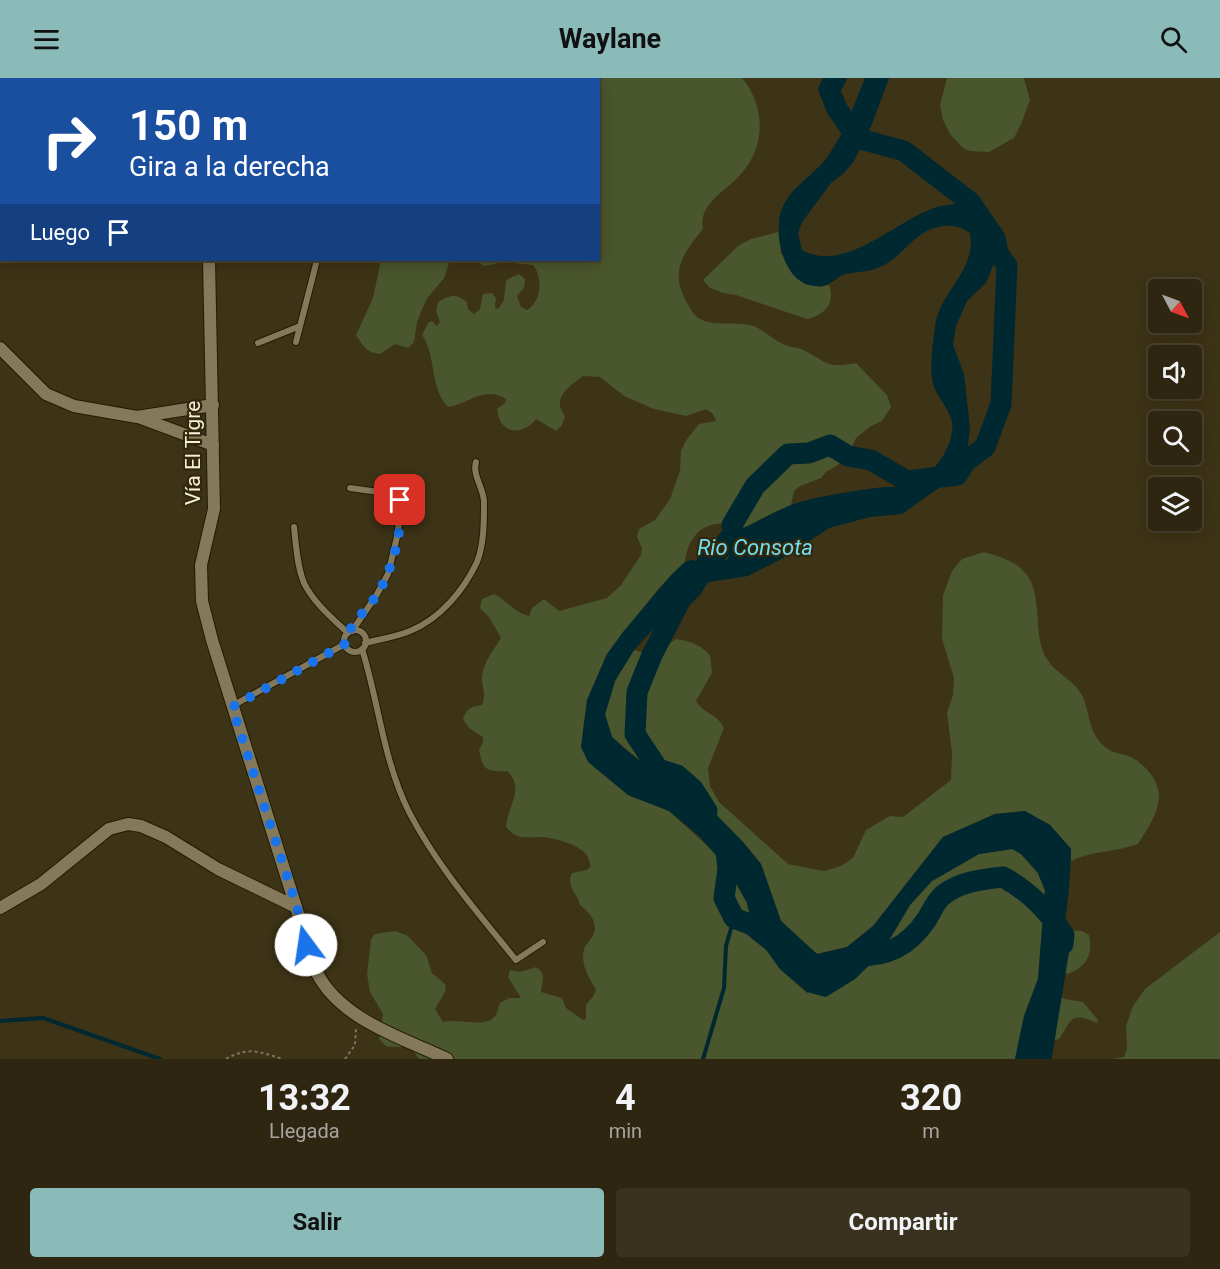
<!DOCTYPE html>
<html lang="es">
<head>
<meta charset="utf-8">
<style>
	body { margin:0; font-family:Roboto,sans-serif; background:#3a321e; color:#f1f3f6; height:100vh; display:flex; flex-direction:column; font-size:22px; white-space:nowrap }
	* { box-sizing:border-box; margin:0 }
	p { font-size:20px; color:#a7a59f }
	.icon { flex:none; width:33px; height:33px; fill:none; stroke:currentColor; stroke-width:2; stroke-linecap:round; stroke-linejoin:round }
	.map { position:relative; height:981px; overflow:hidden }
	.drawer { display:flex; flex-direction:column; background:#2e2610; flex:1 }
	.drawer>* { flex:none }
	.top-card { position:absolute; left:0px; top:0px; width:600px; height:183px; box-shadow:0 3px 15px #0003,0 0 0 2px #494330; background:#1a4fa0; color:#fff; overflow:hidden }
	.needle { width:39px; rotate:131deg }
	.fabs { position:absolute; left:1148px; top:201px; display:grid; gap:12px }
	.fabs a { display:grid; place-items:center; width:54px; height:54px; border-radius:6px; background:#2e2610; box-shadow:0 3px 15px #0003,0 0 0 2px #494330; font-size:30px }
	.pin { position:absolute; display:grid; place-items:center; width:51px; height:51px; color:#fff; margin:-26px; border-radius:12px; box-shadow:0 3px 9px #0006 }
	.me { position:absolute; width:66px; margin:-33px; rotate:346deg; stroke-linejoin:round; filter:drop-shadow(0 0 4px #0008) }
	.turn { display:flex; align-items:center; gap:21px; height:126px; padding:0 30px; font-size:27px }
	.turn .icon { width:78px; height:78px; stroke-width:2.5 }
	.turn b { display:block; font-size:42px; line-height:51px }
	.then { display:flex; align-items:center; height:57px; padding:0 30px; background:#0003; gap:12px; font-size:22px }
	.eta { display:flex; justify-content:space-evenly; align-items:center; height:102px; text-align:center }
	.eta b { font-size:36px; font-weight:700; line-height:42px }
	.button { display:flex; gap:12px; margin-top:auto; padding:12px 30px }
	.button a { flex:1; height:69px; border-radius:6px; background:#8bbbb9; color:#111; font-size:24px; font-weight:700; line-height:69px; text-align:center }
	.button a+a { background:#3a321e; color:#f1f3f6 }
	header { display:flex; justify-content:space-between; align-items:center; height:78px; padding:0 30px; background:#8bbbb9; color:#111; font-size:27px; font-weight:700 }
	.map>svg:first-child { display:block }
	.green { fill:#4a562d }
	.water { fill:#002830 }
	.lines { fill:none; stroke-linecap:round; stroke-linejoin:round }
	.stream { stroke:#002830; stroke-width:4 }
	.river { stroke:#002830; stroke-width:21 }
	.lane-casing { stroke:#241b00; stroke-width:8 }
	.street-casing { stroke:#241b00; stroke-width:14 }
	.path { stroke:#80775e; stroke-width:2; stroke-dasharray:3 3; stroke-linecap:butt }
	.lane { stroke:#84795a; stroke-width:6 }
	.street { stroke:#84795a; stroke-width:12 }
	.route { stroke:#1a73e8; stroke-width:10; stroke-dasharray:0 18 }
	.labels { text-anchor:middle; stroke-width:4.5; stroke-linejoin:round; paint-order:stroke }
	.street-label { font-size:21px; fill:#f6f0df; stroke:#32290b }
	.water-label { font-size:22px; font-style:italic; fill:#70ddf5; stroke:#32290b }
</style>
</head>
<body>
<header><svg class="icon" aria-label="menu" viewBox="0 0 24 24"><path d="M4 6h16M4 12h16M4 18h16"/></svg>Waylane<svg class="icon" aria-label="search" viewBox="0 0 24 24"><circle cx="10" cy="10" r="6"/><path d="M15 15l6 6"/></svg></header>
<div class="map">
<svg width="1220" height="981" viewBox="0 0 1220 981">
	<rect width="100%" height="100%" fill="#3d3316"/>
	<!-- green -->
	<g class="green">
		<path d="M550 0H742C766 28 766 70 740 97 725 114 698 126 703 151 683 176 669 193 687 225 691 232 694 238 702 242 720 249 738 242 756 249 766 254 774 262 783 266 789 269 795 269 801 271 828 283 822 291 856 285L887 317 891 329 882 343 871 348 856 360 846 382 826 394 821 400 800 408 794 413 791 427C779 433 755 449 743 450 737 450 730 447 724 446 701 444 687 462 685 484L659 510 607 576 587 622 581 669 628 717 669 733 714 774 738 808 747 825 752 847 780 891 807 915 894 854 910 827 932 803 979 776 1012 771 1021 776 1038 795 1045 812 1038 901 1024 938 1015 981H419C407 962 403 972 386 968L379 961 383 936 370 914 367 896 371 861 375 856 395 853 408 858 426 877 432 895 445 906 446 912 435 931 443 944C460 940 486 951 495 938 498 935 498 929 500 925L509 920H521L508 899 510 892 520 894 536 889C547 896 542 903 541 914L562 920 566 930 583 942 586 941V927L594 917 596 912C589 900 580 886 584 871 585 867 590 863 592 859 600 846 590 835 580 827 577 814 566 810 572 795L587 792 591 788C589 783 588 778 585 775 577 766 552 759 540 759 524 759 517 762 506 749 507 728 526 711 507 693 486 694 483 692 479 672L483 664V659L469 650 463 641C468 629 471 629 482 627 487 615 481 609 482 598 484 583 493 573 501 560L489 539 480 530 482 521 494 516C508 523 514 535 529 538L532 530 544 521 559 533 607 520 621 507 641 477 642 470 637 459 639 451 655 442 670 421 680 393 681 373 687 361 699 346 716 343 713 336 706 331 686 338 654 331 624 318 600 299 583 298C569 309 551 320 565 338L562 347 556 353 536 341C522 359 499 356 497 331L505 325 506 321C485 307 468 326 448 329 429 309 437 279 422 257L428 245 432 243 437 248 440 244 436 233 438 224C450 217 455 215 467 224L468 231 474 236 480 231 483 216 492 215 496 220 495 230 498 231 504 222 506 202 519 196 525 201 524 210 517 218 521 229 527 232C542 223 543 199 533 187L504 184 484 188 476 182H598V2Z"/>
		<polygon points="947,0 1024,0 1030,22 1021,46 1014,60 989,74 970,73 963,70 950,56 943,42 940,27"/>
		<path d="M778 154 781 176 819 209 829 207C836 226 824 237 807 241L736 217 723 215 710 210 703 202 738 168 751 161Z"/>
		<path d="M381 182H450L444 200 426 222 417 244 414 264 408 270 395 266 380 276C367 275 363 268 356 257L373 220Z"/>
		<path d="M984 474C1029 486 1036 500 1038 545 1039 557 1040 570 1047 581 1055 595 1074 602 1082 617 1091 636 1087 659 1111 673 1118 676 1126 676 1133 680 1144 687 1155 698 1158 711 1163 729 1147 752 1138 766 1116 774 1091 773 1071 783V771L1050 747 1025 733 995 736 943 759 873 848 847 869 817 876 781 843 761 786 743 764 677 697 639 682 612 659 605 637 615 603 634 572 652 577 676 561C691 563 700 567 710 577L712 595 696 623C705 637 717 635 724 650L708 690 710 708 719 724 788 786 824 793 841 788 853 780 866 752 890 738 903 739 951 702 952 675 947 635 953 617 954 600 942 561 943 517 952 493 962 481Z"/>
		<path d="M1071 852 1082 853 1089 857C1093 877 1087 888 1068 896L1057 892 1063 857Z"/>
		<polygon points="1220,854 1220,981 1111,981 1124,979 1127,971 1126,948 1133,928 1145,911"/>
		<path d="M1054 903 1060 908 1061 919 1065 921 1083 924 1098 942 1097 945C1070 934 1073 940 1059 961L1044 964Z"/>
	</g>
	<!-- water -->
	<path class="water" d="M865 0H889L872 46 854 83 844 95 831 105 802 144 798 155 802 172C845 196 895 143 934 130 945 126 959 126 970 124L986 140 995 160 998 175 986 205 967 223 956 248 953 267 964 296 970 350 966 383 957 397 902 436 870 439 829 450 787 478 748 498 709 504 692 510 634 572 615 603 605 636 612 659 625 671 639 682 677 697 743 764 761 786 781 843 817 876 847 869 873 848 943 759 995 736 1025 733 1050 747 1071 771C1070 842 1053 911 1041 981H1015L1024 938 1038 901 1045 813 1038 795 1021 776 1012 771 979 776 932 803 910 827 881 876 855 901 826 919 807 914 780 891 761 865 752 847 747 825 728 791 699 758 669 733 628 717 588 684 581 669 587 622 607 576 623 554 671 497 685 484 692 482 707 485 727 482C733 472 729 461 737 453 755 445 773 434 791 427 817 418 848 414 876 410 885 408 894 410 903 408 928 403 948 379 952 354 956 333 933 319 932 300 930 287 933 263 935 250 938 214 977 194 970 155 959 146 944 146 931 151 915 157 903 175 889 184 875 194 861 193 846 196 837 198 832 207 822 208 789 212 777 171 779 146 780 113 811 102 828 78 845 54 854 27 865 0Z"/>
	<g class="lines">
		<!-- stream -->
		<g class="stream">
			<polyline points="0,943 43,940 160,981"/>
			<polyline points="703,981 724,910 726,868 734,840"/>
		</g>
		<!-- river -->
		<g class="river">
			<polyline points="707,733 693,711 677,697 658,691 635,656 637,614 652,577 681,521 692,510 707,485 734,456 732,447 755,408 788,376 809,375 830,367 848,378 871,382 907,403 957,397 966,383 985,369 1001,326 1007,188 998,175 995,160 970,124 904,73 864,62 849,48 837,31 829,11 836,0"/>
			<polyline points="725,765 728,791 724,820 734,840 752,847 773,864"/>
			<path d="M853 878C887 879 908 869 927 841 931 834 936 823 942 818 958 804 983 801 1003 799 1030 814 1047 832 1064 857L1063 866 1059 870 1041 981"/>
		</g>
		<!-- lane casing -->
		<g class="lane-casing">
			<g id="lane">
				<polyline points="327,2 327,0"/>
				<polyline points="459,2 463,0"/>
				<polyline points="296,264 317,182"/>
				<polyline points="258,265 300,248"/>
				<polyline points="350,410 393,416"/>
				<path d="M294 449C296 467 297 488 304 505 313 524 333 541 348 555"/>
				<circle cx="355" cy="563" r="11"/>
				<polyline points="352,553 376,518 388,496 397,459 401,431 400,422 393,416 396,404"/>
				<path d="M365 565C380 561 396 559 410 553 440 541 464 512 477 484 484 467 484 443 484 424 484 411 472 397 476 384"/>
				<path d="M362 571C379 625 383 682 409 734 437 788 478 835 516 882L543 864"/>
				<polyline points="232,628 345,566"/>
			</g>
		</g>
		<!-- street casing -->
		<g class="street-casing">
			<g id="street">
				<polyline points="213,2 213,0"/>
				<path d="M209 182 214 431 201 487 202 523 212 562 296 829C303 851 307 875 317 895 341 942 403 960 447 981"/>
				<polyline points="0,270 46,316 74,328 137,339 213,327"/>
				<polyline points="138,339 213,367"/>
				<polyline points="0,830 41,806 109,751 128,746 141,748 166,759 218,791 296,829"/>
			</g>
		</g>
		<!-- path -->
		<g class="path">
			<path d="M226 981C249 968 259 974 283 981"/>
			<polyline points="345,981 355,967 356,951"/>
		</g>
		<!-- lane -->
		<use href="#lane" class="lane"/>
		<!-- street -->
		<use href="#street" class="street"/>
	</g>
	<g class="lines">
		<!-- route -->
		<path class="route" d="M306 867 297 829 232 629 345 566C344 553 369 529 377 517 393 490 403 453 400 422"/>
	</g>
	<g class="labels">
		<!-- street labels -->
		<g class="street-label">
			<text transform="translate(193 375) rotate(-90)" y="7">Vía El Tigre</text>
		</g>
		<!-- water labels -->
		<g class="water-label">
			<text x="755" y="477">Rio Consota</text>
		</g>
	</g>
</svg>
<div class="fabs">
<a><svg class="needle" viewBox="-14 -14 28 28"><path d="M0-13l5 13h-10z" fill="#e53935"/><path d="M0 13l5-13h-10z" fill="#a7a59f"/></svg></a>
<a><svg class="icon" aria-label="sound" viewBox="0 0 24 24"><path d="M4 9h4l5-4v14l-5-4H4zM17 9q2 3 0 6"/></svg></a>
<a><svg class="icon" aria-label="search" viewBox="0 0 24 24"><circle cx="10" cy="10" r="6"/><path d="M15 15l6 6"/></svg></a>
<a><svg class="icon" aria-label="layers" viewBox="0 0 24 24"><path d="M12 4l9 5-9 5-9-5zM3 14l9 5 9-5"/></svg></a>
</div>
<div class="pin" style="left:400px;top:422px;background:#d93025"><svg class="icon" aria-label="arrive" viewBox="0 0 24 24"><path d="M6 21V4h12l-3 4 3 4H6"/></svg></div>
<svg class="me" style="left:306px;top:867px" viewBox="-20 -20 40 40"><circle r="19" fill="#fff"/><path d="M0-13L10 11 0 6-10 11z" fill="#1a73e8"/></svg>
<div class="top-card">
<div class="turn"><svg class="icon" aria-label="right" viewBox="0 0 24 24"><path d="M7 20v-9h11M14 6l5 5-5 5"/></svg><div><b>150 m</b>Gira a la derecha</div></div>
<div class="then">Luego<svg class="icon" aria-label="arrive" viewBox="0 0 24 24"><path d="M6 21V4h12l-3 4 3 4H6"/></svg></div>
</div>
</div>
<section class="drawer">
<div class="eta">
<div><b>13:32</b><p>Llegada</p></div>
<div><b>4</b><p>min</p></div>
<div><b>320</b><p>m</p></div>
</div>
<div class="button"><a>Salir</a><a>Compartir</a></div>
</section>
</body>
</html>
